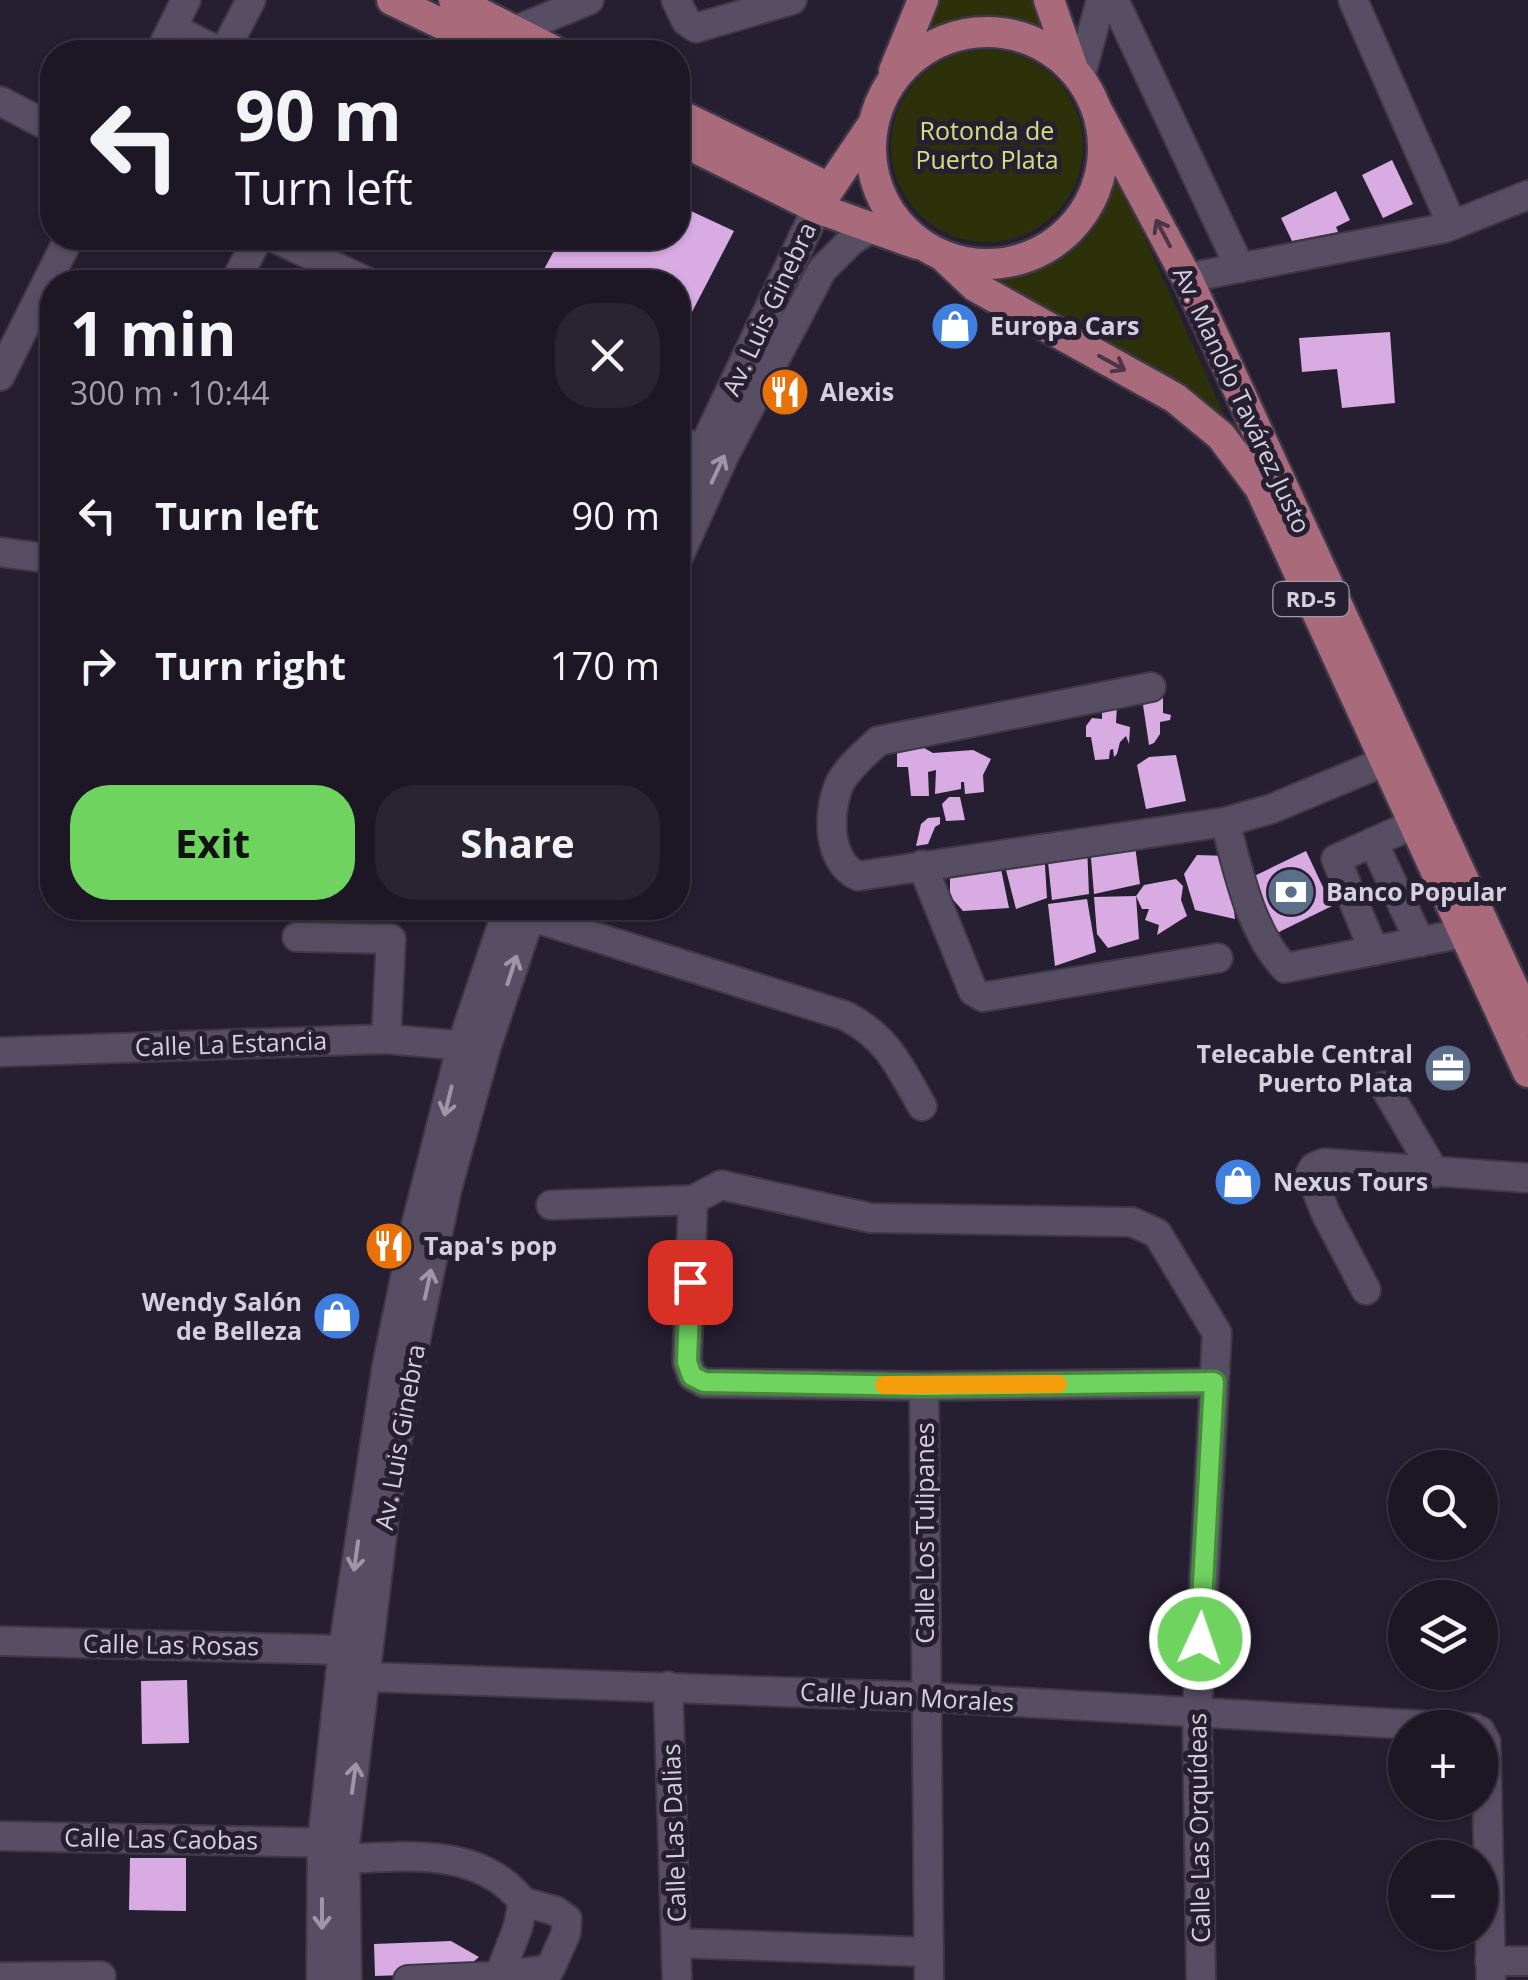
<!DOCTYPE html>
<html lang="en">
<head>
<meta charset="utf-8">
<style>
	body { margin:0; font-family:"Open Sans",sans-serif; background:#292332; color:#f1f3f6; height:100vh; display:flex; flex-direction:column; font-size:38px; white-space:nowrap }
	* { box-sizing:border-box; margin:0 }
	p { font-size:32px; color:#a09fa7 }
	.icon { flex:none; width:55px; height:55px; fill:none; stroke:currentColor; stroke-width:2; stroke-linecap:round; stroke-linejoin:round }
	.map { position:relative; flex:1; overflow:hidden }
	.details { position:absolute; left:40px; top:270px; width:650px; height:650px; display:flex; flex-direction:column; background:#1c1625; border-radius:40px; box-shadow:0 2px 8px #0004,0 0 0 2px #3a3542 }
	.details>* { flex:none }
	.guide { position:absolute; left:40px; top:40px; width:650px; height:210px; border-radius:40px; box-shadow:0 2px 8px #0004,0 0 0 2px #3a3542; background:#1c1625; color:#f1f3f6; overflow:hidden }
	.fabs { position:absolute; left:1388px; top:1450px; display:grid; gap:20px }
	.fabs a { display:grid; place-items:center; width:110px; height:110px; border-radius:50%; background:#1c1625; box-shadow:0 2px 8px #0004,0 0 0 2px #3a3542; font-size:50px }
	.pin { position:absolute; display:grid; place-items:center; width:85px; height:85px; color:#fff; margin:-42px; border-radius:20px; box-shadow:0 5px 15px #0006 }
	.me { position:absolute; width:110px; margin:-55px; rotate:3deg; stroke-linejoin:round; filter:drop-shadow(0 0 8px #0008) }
	.turn { display:flex; align-items:center; gap:35px; height:210px; padding:0 30px; font-size:45px }
	.turn .icon { width:130px; height:130px; stroke-width:2.5 }
	.turn b { display:block; font-size:70px; line-height:85px }
	.round { display:grid; place-items:center; flex:none; width:105px; height:105px; border-radius:40px; background:#292332 }
	.head { display:flex; align-items:center; justify-content:space-between; height:170px; padding:0 30px }
	h1 { font-size:60px; font-weight:700; line-height:75px }
	.primary-button { display:flex; gap:20px; margin-top:auto; padding:20px 30px }
	.primary-button a { flex:1; height:115px; border-radius:40px; background:#6fd35f; color:#111; font-size:40px; font-weight:700; line-height:115px; text-align:center }
	.primary-button a+a { background:#292332; color:#f1f3f6 }
	ul { padding:0; list-style:none }
	li { display:flex; align-items:center; gap:30px; height:150px; padding:0 30px }
	li div { flex:1 }
	li b { display:block; font-size:38px }
	li em { font-style:normal }
	.map>svg:first-child { display:block }
	.green { fill:#2c3109 }
	.building { fill:#d9abe3 }
	.lines { fill:none; stroke-linecap:round; stroke-linejoin:round }
	.minor-casing { stroke:#3f3847; stroke-width:32 }
	.major-casing { stroke:#3f3847; stroke-width:35 }
	.minor { stroke:#574e63; stroke-width:28 }
	.major { stroke:#a96b7c; stroke-width:30 }
	.oneway { stroke:#4d3548 }
	.oneway2 { stroke:#9c96a6 }
	.route-casing { stroke:#48893e; stroke-width:25 }
	.route { stroke:#6fd35f; stroke-width:18 }
	.slow { stroke:#f59e0b; stroke-width:18 }
	.labels { text-anchor:middle; stroke-width:10; stroke-linejoin:round; paint-order:stroke }
	.shield { fill:#261e31; stroke:#a09ba9; stroke-width:2.5 }
	.shield-label { font-size:22px; font-weight:bold; fill:#d5d0dd }
	.park-label { font-size:25px; fill:#cfe080; stroke:#261e31 }
	.street-label { font-size:25px; fill:#d5d0dd; stroke:#261e31 }
	.poi-label { font-size:25px; font-weight:bold; fill:#d5d0dd; stroke:#261e31; text-anchor:start }
</style>
</head>
<body>
<div class="map">
<svg width="1528" height="1980" viewBox="0 0 1528 1980">
	<rect width="100%" height="100%" fill="#261e31"/>
	<!-- green -->
	<g class="green">
		<path d="M937 0H1038L1052 32C1003 9 971 13 924 35Z"/>
		<circle cx="987" cy="146" r="96"/>
		<path d="M1117 176 1230 428 983 280C999 277 1015 275 1030 271 1074 259 1097 213 1117 176Z"/>
	</g>
	<!-- building -->
	<g class="building">
		<polygon points="1392,160 1413,204 1383,218 1362,175"/>
		<polygon points="1336,191 1350,220 1336,227 1338,232 1292,241 1281,218"/>
		<polygon points="678,205 734,231 678,339 678,282 537,282 561,238 678,238"/>
		<polygon points="1390,332 1395,403 1342,408 1337,369 1302,372 1299,338"/>
		<polygon points="1163,698 1163,713 1171,715 1170,720 1160,722 1160,734 1154,743 1149,745 1143,705"/>
		<polygon points="1117,705 1116,723 1130,727 1129,744 1126,736 1120,742 1117,754 1114,757 1113,749 1110,750 1109,759 1095,760 1091,737 1086,737 1086,726 1092,718 1102,719 1102,707"/>
		<polygon points="912,740 918,749 924,748 933,753 973,750 991,759 983,775 984,792 965,794 964,782 961,782 961,789 935,794 936,770 928,772 929,796 911,796 908,767 897,767 897,742"/>
		<polygon points="1176,755 1186,801 1146,809 1137,765 1149,757"/>
		<polygon points="949,797 960,797 965,820 946,821 942,804"/>
		<polygon points="940,817 940,824 935,827 928,844 916,846 921,824 928,818"/>
		<polygon points="1134,838 1140,884 1094,894 1090,846"/>
		<polygon points="1087,846 1089,894 1052,900 1047,853"/>
		<polygon points="1044,849 1047,898 1016,909 1006,870 1010,869 1009,861"/>
		<polygon points="1306,851 1332,906 1277,933 1250,878"/>
		<polygon points="1197,855 1227,856 1235,919 1195,910 1184,874"/>
		<polygon points="1001,869 1009,908 963,911 950,896 950,872"/>
		<polygon points="1176,879 1183,886 1181,900 1187,916 1157,935 1159,925 1145,920 1149,909 1142,909 1136,896 1139,939 1108,948 1097,934 1094,897 1136,896 1144,885"/>
		<polygon points="1087,899 1096,952 1055,966 1048,904"/>
		<polygon points="187,1680 189,1743 142,1744 141,1681"/>
		<polygon points="130,1858 186,1858 186,1911 129,1910"/>
		<polygon points="451,1941 479,1957 460,1973 375,1976 374,1944"/>
	</g>
	<g class="lines">
		<!-- minor casing -->
		<g class="minor-casing">
			<g id="minor">
				<polyline points="676,0 686,21 696,28 792,0"/>
				<polyline points="1114,0 1240,268"/>
				<polyline points="1353,0 1452,225"/>
				<polyline points="172,28 220,52"/>
				<polyline points="514,31 589,0"/>
				<polyline points="160,52 186,0"/>
				<polyline points="224,52 251,0"/>
				<polyline points="1080,78 1101,0"/>
				<polyline points="0,101 52,128"/>
				<polyline points="275,238 367,282"/>
				<polyline points="1187,278 1445,228 1528,195"/>
				<polyline points="235,282 258,238"/>
				<polyline points="0,376 69,238"/>
				<polyline points="678,439 702,451"/>
				<polyline points="678,501 817,208"/>
				<polyline points="0,552 52,559"/>
				<polyline points="678,558 725,454 822,270 852,240 870,229"/>
				<path d="M1151 687 878 741C865 754 849 766 840 783 827 811 827 862 858 876L1225 822 1271 809 1386 761"/>
				<path d="M1225 822C1239 872 1249 929 1285 968L1464 933"/>
				<polyline points="1373,842 1420,942"/>
				<polyline points="922,865 973,991 983,997 1218,958"/>
				<path d="M513 911 846 1016C888 1038 899 1066 922 1106"/>
				<polyline points="297,937 391,939 386,1039"/>
				<polyline points="1374,951 1336,859 1414,824"/>
				<polyline points="0,1052 386,1039 478,1047"/>
				<polyline points="1384,1086 1435,1173"/>
				<polyline points="693,1200 721,1185 871,1218 1132,1222 1157,1233 1217,1333 1197,1712 1201,1980"/>
				<polyline points="551,1205 693,1200 687,1362 692,1376 704,1383 924,1386 1214,1383"/>
				<polyline points="1366,1290 1326,1214 1310,1174 1314,1167 1324,1163 1528,1178"/>
				<polyline points="924,1386 929,1980"/>
				<polyline points="0,1641 343,1650"/>
				<polyline points="340,1676 926,1697 1474,1728"/>
				<polyline points="668,1686 677,1980"/>
				<polyline points="1480,1731 1486,1742 1491,1980"/>
				<polyline points="0,1836 338,1843"/>
				<path d="M345 1859C406 1856 481 1847 523 1902L518 1927 499 1976 408 1980"/>
				<polyline points="678,1943 928,1952"/>
				<polyline points="1490,1961 1528,1961"/>
				<polyline points="499,1976 550,1969 566,1933 567,1919 556,1911 523,1902"/>
				<polyline points="0,1977 101,1976"/>
				<polyline points="321,1980 322,1842 343,1650 387,1365 416,1225 462,1044 508,908"/>
				<polyline points="347,1980 345,1844 385,1511 410,1367 447,1189 486,1048 533,908"/>
			</g>
		</g>
		<!-- major casing -->
		<g class="major-casing">
			<g id="major">
				<polyline points="392,0 500,52"/>
				<polyline points="454,0 556,52"/>
				<polyline points="1049,0 1073,69"/>
				<circle cx="987" cy="148" r="116"/>
				<polyline points="894,71 923,0"/>
				<polyline points="1098,112 1187,278 1528,1020"/>
				<polyline points="678,114 829,188"/>
				<polyline points="678,139 817,208 917,244"/>
				<polyline points="819,204 873,124"/>
				<polyline points="942,255 976,287 1175,398 1221,436 1260,488 1528,1072"/>
			</g>
		</g>
		<!-- minor -->
		<use href="#minor" class="minor"/>
		<!-- major -->
		<use href="#major" class="major"/>
	</g>
	<!-- one-way arrows -->
	<defs><path id="oneway-shaft" d="M-6 0H5M1.5-3L5.5 0L1.5 3" fill="none" stroke-width="1.6" stroke-linecap="round" stroke-linejoin="round" transform="scale(2.5)"/></defs>
	<g class="oneway">
		<use href="#oneway-shaft" transform="translate(1163 233) rotate(-118)"/>
		<use href="#oneway-shaft" transform="translate(1112 363) rotate(29)"/>
	</g>
	<g class="oneway2">
		<use href="#oneway-shaft" transform="translate(718 469) rotate(-65)"/>
		<use href="#oneway-shaft" transform="translate(512 970) rotate(-72)"/>
		<use href="#oneway-shaft" transform="translate(448 1101) rotate(104)"/>
		<use href="#oneway-shaft" transform="translate(428 1284) rotate(-78)"/>
		<use href="#oneway-shaft" transform="translate(356 1556) rotate(98)"/>
		<use href="#oneway-shaft" transform="translate(354 1778) rotate(-82)"/>
		<use href="#oneway-shaft" transform="translate(322 1914) rotate(90)"/>
	</g>
	<g class="lines">
		<!-- route casing -->
		<g class="route-casing">
			<polyline id="route" points="690,1282 687,1362 692,1376 704,1382 924,1386 1214,1382 1200,1639"/>
		</g>
		<!-- route -->
		<use href="#route" class="route"/>
		<!-- slow -->
		<polyline class="slow" points="884,1385 1058,1384"/>
	</g>
	<!-- icons -->
	<defs>
		<g id="shop-disc" transform="scale(2.5)"><circle r="9.5" fill="#3f7fe0" stroke="#261e31"/><path d="M-5-2.5h2.3a2.7 3.5 0 0 1 5.4 0H5L5.5 6h-11ZM-1.5-2.5h3a1.5 2.3 0 0 0-3 0Z" fill="#fff"/></g>
		<g id="restaurant-disc" transform="scale(2.5)"><circle r="9.5" fill="#e8710a" stroke="#261e31"/><path d="M-5-6h1v4h1v-4h1v4h1v-4h1v5L-1.5 .5V6h-2V.5L-5-1ZM5-6V6H3V1.5H1.5Q1.5-4 5-6Z" fill="#fff"/></g>
		<g id="bank-disc" transform="scale(2.5)"><circle r="9.5" fill="#5c6f8a" stroke="#261e31"/><path d="M-6-4H6V4H-6ZM0-2.3a2.3 2.3 0 1 0 0 4.6a2.3 2.3 0 1 0 0-4.6Z" fill="#fff"/></g>
		<g id="office-disc" transform="scale(2.5)"><circle r="9.5" fill="#5c6f8a" stroke="#261e31"/><path d="M-6-3h4V-5.5h4V-3h4V5H-6ZM-1-4.5V-3h2v-1.5ZM-6 0V1H6V0Z" fill="#fff"/></g>
	</defs>
	<g fill-rule="evenodd">
		<use href="#shop-disc" x="955" y="326"/>
		<use href="#restaurant-disc" x="785" y="392"/>
		<use href="#bank-disc" x="1291" y="892"/>
		<use href="#office-disc" x="1448" y="1068"/>
		<use href="#shop-disc" x="1238" y="1182"/>
		<use href="#restaurant-disc" x="389" y="1246"/>
		<use href="#shop-disc" x="337" y="1316"/>
	</g>
	<g class="labels">
		<!-- shield labels -->
		<rect class="shield" x="1273.5" y="582" width="75" height="34" rx="8"/>
		<g class="shield-label">
			<text x="1311" y="607">RD-5</text>
		</g>
		<!-- park labels -->
		<g class="park-label">
			<text x="987" y="140">Rotonda de<tspan x="987" dy="29">Puerto Plata</tspan></text>
		</g>
		<!-- street labels -->
		<g class="street-label">
			<text transform="translate(769 309) rotate(-65)" y="9">Av. Luis Ginebra</text>
			<text transform="translate(1242 400) rotate(65)" y="9">Av. Manolo Tavárez Justo</text>
			<text transform="translate(231 1044) rotate(-2)" y="9">Calle La Estancia</text>
			<text transform="translate(400 1437) rotate(-80)" y="9">Av. Luis Ginebra</text>
			<text transform="translate(925 1533) rotate(-90)" y="9">Calle Los Tulipanes</text>
			<text transform="translate(171 1645) rotate(1)" y="9">Calle Las Rosas</text>
			<text transform="translate(907 1697) rotate(3)" y="9">Calle Juan Morales</text>
			<text transform="translate(1199 1828) rotate(-91)" y="9">Calle Las Orquídeas</text>
			<text transform="translate(674 1833) rotate(-92)" y="9">Calle Las Dalias</text>
			<text transform="translate(161 1839) rotate(1)" y="9">Calle Las Caobas</text>
		</g>
		<!-- poi labels -->
		<g class="poi-label">
			<text x="990" y="335">Europa Cars</text>
			<text x="820" y="401">Alexis</text>
			<text x="1326" y="901">Banco Popular</text>
			<text x="1413" y="1063" text-anchor="end">Telecable Central<tspan x="1413" dy="29">Puerto Plata</tspan></text>
			<text x="1273" y="1191">Nexus Tours</text>
			<text x="424" y="1255">Tapa's pop</text>
			<text x="302" y="1311" text-anchor="end">Wendy Salón<tspan x="302" dy="29">de Belleza</tspan></text>
		</g>
	</g>
</svg>
<div class="fabs">
<a><svg class="icon" aria-label="search" viewBox="0 0 24 24"><circle cx="10" cy="10" r="6"/><path d="M15 15l6 6"/></svg></a>
<a><svg class="icon" aria-label="layers" viewBox="0 0 24 24"><path d="M12 4l9 5-9 5-9-5zM3 14l9 5 9-5"/></svg></a>
<a>+</a>
<a>−</a>
</div>
<div class="pin" style="left:690px;top:1282px;background:#d93025"><svg class="icon" aria-label="arrive" viewBox="0 0 24 24"><path d="M6 21V4h12l-3 4 3 4H6"/></svg></div>
<svg class="me" style="left:1200px;top:1639px" viewBox="-20 -20 40 40"><circle r="17" fill="#6fd35f" stroke="#fff" stroke-width="3"/><path d="M0-11L8 9 0 5-8 9z" fill="#fff"/></svg>
<div class="guide">
<div class="turn"><svg class="icon" aria-label="left" viewBox="0 0 24 24"><path d="M17 20v-9H6M10 6l-5 5 5 5"/></svg><div><b>90 m</b>Turn left</div></div>
</div>
<section class="details">
<div class="head"><div><h1>1 min</h1><p>300 m · 10:44</p></div><a class="round"><svg class="icon" aria-label="close" viewBox="0 0 24 24"><path d="M6 6l12 12M18 6L6 18"/></svg></a></div>
<ul>
<li><svg class="icon" aria-label="left" viewBox="0 0 24 24"><path d="M17 20v-9H6M10 6l-5 5 5 5"/></svg><div><b>Turn left</b></div><em>90 m</em></li>
<li><svg class="icon" aria-label="right" viewBox="0 0 24 24"><path d="M7 20v-9h11M14 6l5 5-5 5"/></svg><div><b>Turn right</b></div><em>170 m</em></li>
</ul>
<div class="primary-button"><a>Exit</a><a>Share</a></div>
</section>
</div>
</body>
</html>
